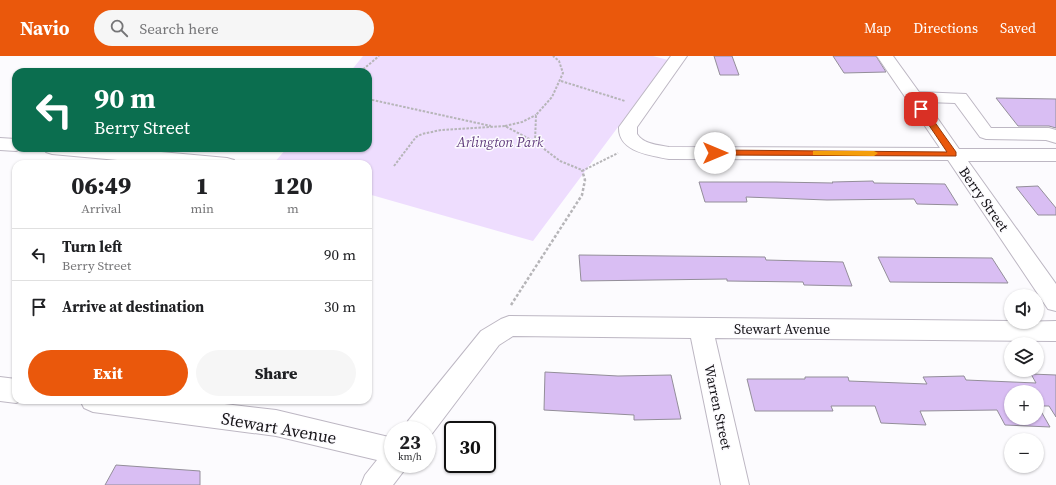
<!DOCTYPE html>
<html lang="en">
<head>
<meta charset="utf-8">
<style>
	body { margin:0; font-family:"Source Serif 4",serif; background:#f6f6f6; color:#202124; height:100vh; display:flex; flex-direction:column; font-size:15px; white-space:nowrap }
	* { box-sizing:border-box; margin:0 }
	p { font-size:13px; color:#757577 }
	.icon { flex:none; width:22px; height:22px; fill:none; stroke:currentColor; stroke-width:2; stroke-linecap:round; stroke-linejoin:round }
	.map { position:relative; flex:1; overflow:hidden }
	.details { position:absolute; left:12px; top:104px; width:360px; height:244px; display:flex; flex-direction:column; background:#fff; border-radius:12px; box-shadow:0 1px 3px #0004 }
	.details>* { flex:none }
	.banner { position:absolute; left:12px; top:12px; width:360px; height:84px; border-radius:12px; box-shadow:0 1px 3px #0004; background:#0b6e4f; color:#fff; overflow:hidden }
	.tools { position:absolute; left:1004px; top:233px; display:grid; gap:8px }
	.tools a { display:grid; place-items:center; width:40px; height:40px; border-radius:50%; background:#fff; box-shadow:0 1px 3px #0004; font-size:20px }
	.speed { position:absolute; left:384px; top:365px; display:flex; gap:8px; font-size:20px; font-weight:700; text-align:center }
	.speed>* { display:grid; place-content:center; width:52px; height:52px; border-radius:50%; background:#fff; box-shadow:0 1px 3px #0004; line-height:1 }
	.speed small { font-size:10px; font-weight:400 }
	.speed .limit { border:2px solid #111; border-radius:6px; background:#fff; color:#111 }
	.pin { position:absolute; display:grid; place-items:center; width:34px; height:34px; color:#fff; margin:-17px; border-radius:8px; box-shadow:0 2px 6px #0006 }
	.me { position:absolute; width:44px; margin:-22px; rotate:90deg; stroke-linejoin:round; filter:drop-shadow(0 0 3px #0008) }
	.turn { display:flex; align-items:center; gap:14px; height:84px; padding:0 16px; font-size:18px }
	.turn .icon { width:52px; height:52px; stroke-width:2.5 }
	.turn b { display:block; font-size:28px; line-height:34px }
	.eta { display:flex; justify-content:space-evenly; align-items:center; height:68px; text-align:center }
	.eta b { font-size:24px; font-weight:800; line-height:28px }
	.cta { display:flex; gap:8px; margin-top:auto; padding:8px 16px }
	.cta a { flex:1; height:46px; border-radius:24px; background:#ea580c; color:#fff; font-size:16px; font-weight:800; line-height:46px; text-align:center }
	.cta a+a { background:#f6f6f6; color:#202124 }
	ul { padding:0; list-style:none }
	li { display:flex; align-items:center; gap:12px; height:52px; padding:0 16px; border-top:1px solid #e0e0e0 }
	li div { flex:1 }
	li b { display:block; font-size:15px }
	li em { font-style:normal }
	header { display:flex; align-items:center; gap:24px; box-sizing:border-box; height:56px; padding:0 20px; background:#ea580c; color:#fff }
	header strong { font-size:19px }
	nav { display:flex; gap:22px; margin-inline-start:auto; font-size:14px }
	.search { width:280px; height:36px; background:#f6f6f6; display:flex; align-items:center; gap:10px; box-sizing:border-box; padding:0 14px; border-radius:22px; color:#757577; font-size:15px }
	.map>svg:first-child { display:block }
	.green { fill:#eeddfe }
	.building { fill:#d9bef3; stroke:#938e99; fill-rule:evenodd }
	.lines { fill:none; stroke-linecap:round; stroke-linejoin:round }
	.minor-casing { stroke:#bdb7c3; stroke-width:2 }
	.path-far1 { stroke:#b6b5b8; stroke-width:2; stroke-dasharray:2.5 1.5; stroke-linecap:butt }
	.path { stroke:#b6b5b8; stroke-width:2.5; stroke-dasharray:3 2; stroke-linecap:butt }
	.minor { fill:#fff; fill-rule:evenodd }
	.route { fill:#ea580c; stroke:#983908 }
	.slow { fill:#f59e0b }
	.labels { text-anchor:middle; stroke-width:3; stroke-linejoin:round; paint-order:stroke }
	.park-label { font-size:14px; font-style:italic; fill:#623e7e; stroke:#fcfbfe }
	.street-label { font-size:14px; fill:#151317; stroke:#fcfbfe }
	.near-street-label { font-size:17px; fill:#151317; stroke:#fcfbfe }
</style>
</head>
<body>
<header>
<strong>Navio</strong>
<div class="search"><svg class="icon" aria-label="search" viewBox="0 0 24 24"><circle cx="10" cy="10" r="6"/><path d="M15 15l6 6"/></svg>Search here</div>
<nav><a>Map</a><a>Directions</a><a>Saved</a></nav>
</header>
<div class="map">
<svg width="1056" height="429" viewBox="0 0 1056 429">
	<rect width="100%" height="100%" fill="#fcfbfe"/>
	<!-- green -->
	<polygon class="green" points="363,0 653,0 668,4 533,185 368,138 368,108 273,108 287,92 368,92 368,16 350,16"/>
	<!-- building -->
	<g class="building">
		<polygon points="714,0 732,0 739,19 720,19"/>
		<polygon points="833,0 876,0 886,16 844,17"/>
		<polygon points="996,42 1056,43 1056,72 1049,70 1018,70"/>
		<polygon points="873,125 874,127 945,128 958,149 917,148 914,143 827,144 746,141 747,146 705,146 699,126 776,126 833,127 832,126"/>
		<polygon points="1038,130 1056,152 1056,159 1038,159 1016,131"/>
		<polygon points="579,199 765,201 766,204 843,206 852,230 804,229 803,226 727,225 727,223 581,225"/>
		<polygon points="878,201 992,202 1008,227 890,226"/>
		<polygon points="545,316 618,320 671,319 681,363 634,364 634,359 544,354"/>
		<path d="M1031 318 1056 319V361L1049 350H1038L1050 371 1005 369 997 354 920 355 926 369 881 367 875 350H831L833 355H755L747 323H805V321H848L849 325 927 328 923 321 964 320 966 324 1036 327ZM1011 336H1037V362H1011Z"/>
		<polygon points="116,409 200,415 200,429 105,429"/>
	</g>
	<g class="lines">
		<!-- minor casing -->
		<g class="minor-casing">
			<g id="minor">
				<path d="M671 0H687L637 71V78C643 88 658 89 669 91L940 92 877 0H893L919 36 966 38 991 72H1049L1056 74V87L1046 84 986 83 980 81 955 47 926 46 959 93H1056V105H968L1056 228V255L1048 253 948 104 669 103C650 99 618 96 619 71Z"/>
				<polygon points="0,82 16,83 16,92 23,92 16,95 0,94"/>
				<polygon points="43,92 117,92 227,102 234,104 236,108 161,108 52,98 46,96"/>
				<polygon points="509,260 1011,265 1011,266 1056,265 1056,285 715,282 749,429 721,429 691,282 513,280 499,289 428,383 427,374 405,374 408,365 481,275 501,263"/>
				<polygon points="0,321 16,323 16,344 23,344 16,347 0,345"/>
				<polygon points="80,344 191,344 276,354 393,382 393,408 406,408 403,416 393,429 361,429 365,419 377,404 276,380 93,356 84,352"/>
			</g>
		</g>
		<!-- path-far1 -->
		<g class="path-far1">
			<polyline points="360,16 379,0"/>
			<polyline points="561,25 625,45"/>
			<polyline points="368,43 491,70"/>
			<polyline points="505,70 522,66 536,59"/>
			<polyline points="535,86 536,59 552,41 563,17 559,5 553,0"/>
			<polyline points="394,110 416,81 422,78 441,74 505,70 535,86 560,105 582,114"/>
			<polyline points="582,115 618,97"/>
		</g>
		<!-- path -->
		<polyline class="path" points="511,249 582,139 585,124 582,114"/>
		<!-- minor -->
		<use href="#minor" class="minor"/>
	</g>
	<!-- route -->
	<polygon class="route" points="921,50 924,51 956,96 956,100 715,99 711,97 715,94 947,96 918,53"/>
	<!-- slow -->
	<polygon class="slow" points="813,95 874,95 878,97 874,100 815,99 813,99"/>
	<g class="labels">
		<!-- park labels -->
		<g class="park-label">
			<text x="500" y="91">Arlington Park</text>
		</g>
		<!-- street labels -->
		<g class="street-label">
			<text transform="translate(984 143) rotate(55)" y="5">Berry Street</text>
			<text x="782" y="278">Stewart Avenue</text>
			<text transform="translate(718 351) rotate(78)" y="5">Warren Street</text>
		</g>
		<!-- near-street labels -->
		<g class="near-street-label">
			<text transform="translate(279 372) rotate(10)" y="6">Stewart Avenue</text>
		</g>
	</g>
</svg>
<div class="tools">
<a><svg class="icon" aria-label="sound" viewBox="0 0 24 24"><path d="M4 9h4l5-4v14l-5-4H4zM17 9q2 3 0 6"/></svg></a>
<a><svg class="icon" aria-label="layers" viewBox="0 0 24 24"><path d="M12 4l9 5-9 5-9-5zM3 14l9 5 9-5"/></svg></a>
<a>+</a>
<a>−</a>
</div>
<div class="speed"><div>23<small>km/h</small></div><div class="limit">30</div></div>
<div class="pin" style="left:921px;top:53px;background:#d93025"><svg class="icon" aria-label="arrive" viewBox="0 0 24 24"><path d="M6 21V4h12l-3 4 3 4H6"/></svg></div>
<svg class="me" style="left:715px;top:97px" viewBox="-20 -20 40 40"><circle r="19" fill="#fff"/><path d="M0-13L10 11 0 6-10 11z" fill="#ea580c"/></svg>
<div class="banner">
<div class="turn"><svg class="icon" aria-label="left" viewBox="0 0 24 24"><path d="M17 20v-9H6M10 6l-5 5 5 5"/></svg><div><b>90 m</b>Berry Street</div></div>
</div>
<section class="details">
<div class="eta">
<div><b>06:49</b><p>Arrival</p></div>
<div><b>1</b><p>min</p></div>
<div><b>120</b><p>m</p></div>
</div>
<ul>
<li><svg class="icon" aria-label="left" viewBox="0 0 24 24"><path d="M17 20v-9H6M10 6l-5 5 5 5"/></svg><div><b>Turn left</b><p>Berry Street</p></div><em>90 m</em></li>
<li><svg class="icon" aria-label="arrive" viewBox="0 0 24 24"><path d="M6 21V4h12l-3 4 3 4H6"/></svg><div><b>Arrive at destination</b></div><em>30 m</em></li>
</ul>
<div class="cta"><a>Exit</a><a>Share</a></div>
</section>
</div>
</body>
</html>
